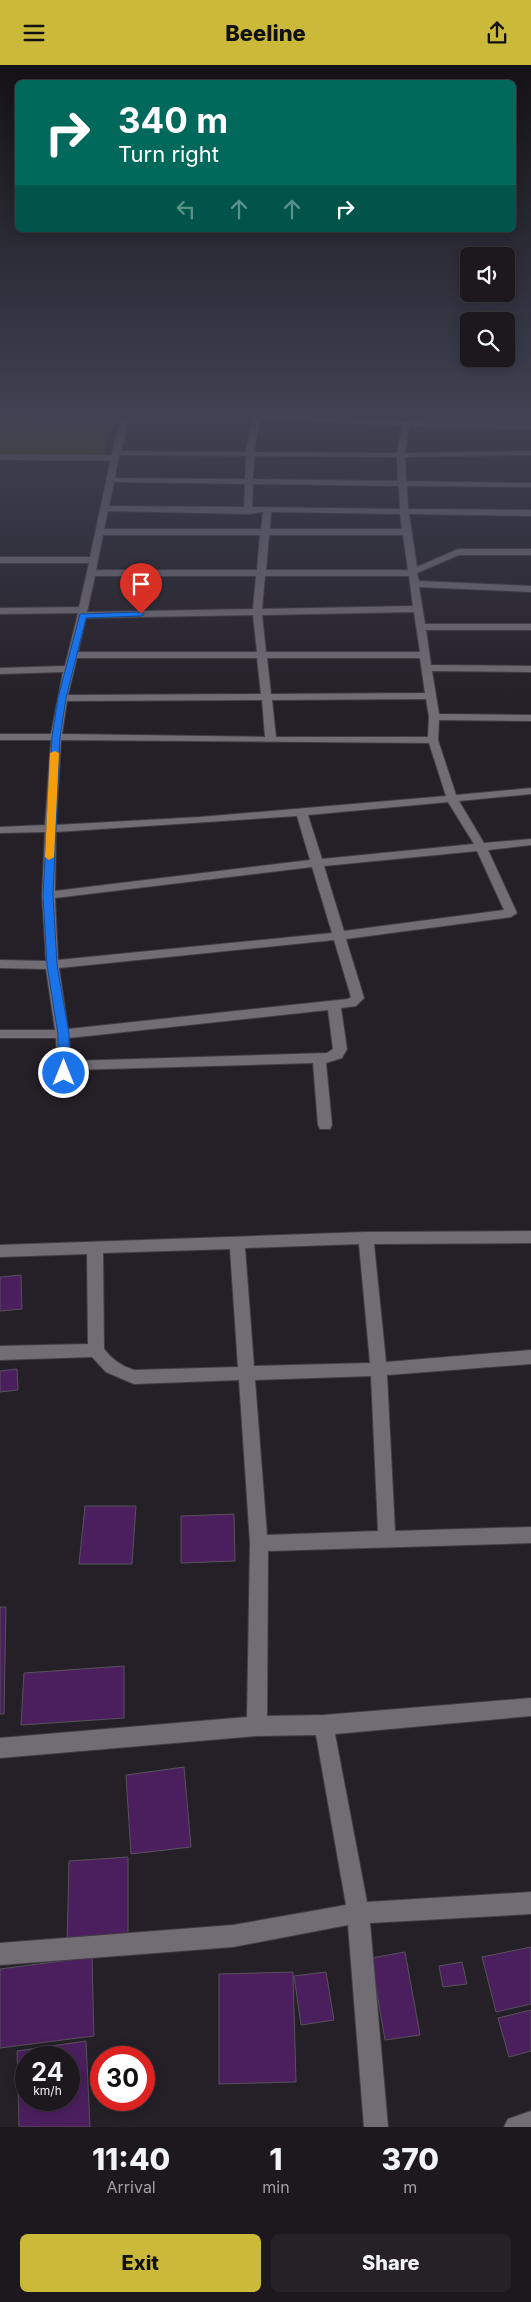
<!DOCTYPE html>
<html lang="en">
<head>
<meta charset="utf-8">
<style>
	body { margin:0; font-family:Inter,sans-serif; background:#252127; color:#f1f3f6; height:100vh; display:flex; flex-direction:column; font-size:19px; white-space:nowrap }
	* { box-sizing:border-box; margin:0 }
	p { font-size:16px; color:#a0a0a4 }
	.icon { flex:none; width:28px; height:28px; fill:none; stroke:currentColor; stroke-width:2; stroke-linecap:round; stroke-linejoin:round }
	.map { position:relative; height:2062px; overflow:hidden }
	.side { display:flex; flex-direction:column; background:#1c181e; flex:1 }
	.side>* { flex:none }
	.top-card { position:absolute; left:15px; top:15px; width:501px; height:152px; border-radius:8px; box-shadow:0 2px 12px #0003,0 0 0 1px #3a373c; background:#00695c; color:#fff; overflow:hidden }
	.controls { position:absolute; left:460px; top:182px; display:grid; gap:10px }
	.controls a { display:grid; place-items:center; width:55px; height:55px; border-radius:8px; background:#1c181e; box-shadow:0 2px 12px #0003,0 0 0 1px #3a373c; font-size:25px }
	.speed { position:absolute; left:15px; top:1981px; display:flex; gap:10px; font-size:25px; font-weight:700; text-align:center }
	.speed>* { display:grid; place-content:center; width:65px; height:65px; border-radius:50%; background:#1c181e; box-shadow:0 2px 12px #0003,0 0 0 1px #3a373c; line-height:1 }
	.speed small { font-size:12px; font-weight:400 }
	.speed .limit { border:8px solid #d22; background:#fff; color:#111 }
	.pin { position:absolute; display:grid; place-items:center; width:42px; height:42px; color:#fff; margin:-51px -21px; border-radius:50% 50% 50% 0; rotate:-45deg; box-shadow:0 0 5px #0007 }
	.pin .icon { rotate:45deg }
	.me { position:absolute; width:55px; margin:-28px; rotate:0deg; stroke-linejoin:round; filter:drop-shadow(0 0 4px #0008) }
	.turn { display:flex; align-items:center; gap:18px; height:105px; padding:0 20px; font-size:22px }
	.turn .icon { width:65px; height:65px; stroke-width:2.5 }
	.turn b { display:block; font-size:35px; line-height:42px }
	.lanes { display:flex; align-items:center; height:48px; padding:0 20px; background:#0003; justify-content:center; gap:25px; direction:ltr }
	.lanes .off { opacity:.35 }
	.eta { display:flex; justify-content:space-evenly; align-items:center; height:85px; text-align:center }
	.eta b { font-size:30px; font-weight:800; line-height:35px }
	.cta { display:flex; gap:10px; margin-top:auto; padding:10px 20px }
	.cta a { flex:1; height:58px; border-radius:8px; background:#cbba39; color:#111; font-size:20px; font-weight:800; line-height:58px; text-align:center }
	.cta a+a { background:#252127; color:#f1f3f6 }
	header { display:flex; justify-content:space-between; align-items:center; height:65px; padding:0 20px; background:#cbba39; color:#111; font-size:22px; font-weight:800 }
	.map>svg:first-child { display:block }
	.green { fill:#4a4200 }
	.building { fill:#4b1f5e; stroke:#57525a; fill-rule:evenodd }
	.lines { fill:none; stroke-linecap:round; stroke-linejoin:round }
	.service-casing { stroke:#413e43; stroke-width:7 }
	.minor-casing { stroke:#413e43; stroke-width:2 }
	.service { stroke:#726c75; stroke-width:5.5 }
	.minor { fill:#726c75; fill-rule:evenodd }
	.route { fill:#1a73e8; stroke:#114b97 }
	.slow { fill:#f59e0b }
</style>
</head>
<body>
<header><svg class="icon" aria-label="menu" viewBox="0 0 24 24"><path d="M4 6h16M4 12h16M4 18h16"/></svg>Beeline<svg class="icon" aria-label="share" viewBox="0 0 24 24"><path d="M12 15V3M7 8l5-5 5 5M5 13v7h14v-7"/></svg></header>
<div class="map">
<svg width="531" height="2062" viewBox="0 0 531 2062">
	<rect width="100%" height="100%" fill="#252028"/>
	<!-- green -->
	<polygon class="green" points="0,355 112,357 102,393 0,391"/>
	<!-- building -->
	<g class="building">
		<polygon points="21,1210 22,1244 0,1246 0,1212"/>
		<polygon points="17,1304 18,1325 0,1327 0,1306"/>
		<polygon points="85,1441 136,1441 132,1499 79,1499"/>
		<polygon points="234,1449 235,1496 181,1498 181,1451"/>
		<polygon points="0,1542 6,1542 4,1649 0,1649"/>
		<polygon points="124,1601 124,1653 21,1660 24,1608"/>
		<polygon points="184,1702 191,1782 131,1789 126,1710"/>
		<polygon points="128,1792 128,1876 67,1880 69,1796"/>
		<polygon points="531,1882 531,1939 496,1947 482,1892"/>
		<polygon points="405,1887 420,1970 385,1975 371,1893"/>
		<polygon points="92,1892 94,1971 0,1983 0,1904"/>
		<polygon points="462,1897 467,1919 443,1922 439,1901"/>
		<polygon points="293,1907 296,2017 219,2019 219,1909"/>
		<polygon points="326,1907 334,1955 301,1960 294,1911"/>
		<polygon points="531,1945 531,1986 509,1992 498,1953"/>
		<path d="M86 1976 90 2062H19L17 1986ZM26 1992H69V2035H26Z"/>
	</g>
	<g class="lines">
		<!-- service casing -->
		<g class="service-casing">
			<polyline id="service" points="0,392 115,393"/>
		</g>
		<!-- minor casing -->
		<g class="minor-casing">
			<g id="minor">
				<path d="M123 348H131L121 386 246 387 252 352 210 348H261L406 357 531 360V364L409 361 405 388 531 386V390L405 392 406 416 531 418V422L407 421 408 444 531 445V451L409 449 417 502 458 484H531V490H459L417 508 419 516 531 521V527L419 522 425 559H531V565H426L431 600 531 601V607L432 606 439 649 531 650V656L439 655 438 675 456 730 531 723V729L459 736 484 778 531 774V780L488 785 517 848 511 852 346 874 364 933 356 941 341 943 347 984 342 993 326 998 332 1060 330 1064H320L318 1060 313 998 71 1005 69 1011 64 1013 57 1008 56 973H0V965H55L46 904 0 903V895L46 896 42 830 45 767 0 768V762L45 760 51 675H0V669H51L63 607 0 609V603L65 601 78 548 0 549V543L79 542 89 498H0V492H90L112 388ZM260 353 402 361 397 388 254 387ZM119 390 246 391 245 414 115 413ZM254 391 397 392 398 416 253 414ZM114 417 245 419 244 442 109 441ZM253 419 399 421 400 444 252 442ZM108 446 248 449 263 447 261 464H104ZM271 447 400 449 402 464H270ZM103 470H260L257 505H96ZM269 470H403L408 505H266ZM95 511H256L253 544 87 547ZM265 511H409L413 541 262 544ZM414 547 420 587H266L262 550ZM253 550 257 587H78L86 553ZM77 593H257L261 629 68 630ZM267 593H420L425 628 271 629ZM426 634 429 652 428 672H276L272 635ZM262 635 265 672 62 669 67 636ZM61 675 429 678 446 731 200 752 56 760ZM448 737 474 779 322 794 308 750ZM297 751 310 795 55 826 56 767ZM477 786 504 845 344 866 324 801ZM312 802 332 868 58 895 55 833ZM334 875 351 932 348 934 68 964 59 903ZM328 945 333 984 327 988 71 996 69 973Z"/>
				<path d="M531 1166V1178L374 1179 386 1297 531 1285V1299L387 1310 395 1466 531 1462V1478L268 1486 267 1651 324 1650 531 1633V1651L335 1669 367 1837 531 1827V1849L370 1858 388 2062H364L348 1860 233 1882 0 1900V1878L233 1860 346 1840 316 1670 257 1671 0 1693V1673L247 1652 250 1478 239 1315 134 1319 106 1307 92 1292 0 1295V1281L88 1279 87 1189 0 1192V1180L366 1167ZM359 1179 370 1298 254 1301 245 1183ZM230 1184 238 1302 134 1305C121 1301 112 1294 104 1284L103 1188ZM371 1311 378 1466 267 1470 255 1315Z"/>
				<polygon points="531,2046 531,2062 504,2062 508,2054"/>
			</g>
		</g>
		<!-- service -->
		<use href="#service" class="service"/>
		<!-- minor -->
		<use href="#minor" class="minor"/>
	</g>
	<!-- sky -->
	<linearGradient id="sky" x2="0" y2="1"><stop stop-color="#141216"/><stop offset="0.55" stop-color="#404253"/><stop offset="1" stop-color="#404253" stop-opacity="0"/></linearGradient>
	<rect width="531" height="637" fill="url(#sky)"/>
	<!-- route -->
	<polygon class="route" points="141,547 143,548 143,551 86,553 66,633 60,672 53,830 57,900 69,969 69,1008 64,1012 58,1008 58,969 47,900 43,830 52,672 58,633 80,549"/>
	<!-- slow -->
	<polygon class="slow" points="55,686 59,688 54,792 49,795 45,792 50,688"/>
</svg>
<div class="controls">
<a><svg class="icon" aria-label="sound" viewBox="0 0 24 24"><path d="M4 9h4l5-4v14l-5-4H4zM17 9q2 3 0 6"/></svg></a>
<a><svg class="icon" aria-label="search" viewBox="0 0 24 24"><circle cx="10" cy="10" r="6"/><path d="M15 15l6 6"/></svg></a>
</div>
<div class="speed"><div>24<small>km/h</small></div><div class="limit">30</div></div>
<div class="pin" style="left:141px;top:549px;background:#d93025"><svg class="icon" aria-label="arrive" viewBox="0 0 24 24"><path d="M6 21V4h12l-3 4 3 4H6"/></svg></div>
<svg class="me" style="left:64px;top:1008px" viewBox="-20 -20 40 40"><circle r="17" fill="#1a73e8" stroke="#fff" stroke-width="3"/><path d="M0-11L8 9 0 5-8 9z" fill="#fff"/></svg>
<div class="top-card">
<div class="turn"><svg class="icon" aria-label="right" viewBox="0 0 24 24"><path d="M7 20v-9h11M14 6l5 5-5 5"/></svg><div><b>340 m</b>Turn right</div></div>
<div class="lanes"><svg class="icon off" aria-label="left" viewBox="0 0 24 24"><path d="M17 20v-9H6M10 6l-5 5 5 5"/></svg><svg class="icon off" aria-label="ahead" viewBox="0 0 24 24"><path d="M12 20V5M6 11l6-6 6 6"/></svg><svg class="icon off" aria-label="ahead" viewBox="0 0 24 24"><path d="M12 20V5M6 11l6-6 6 6"/></svg><svg class="icon" aria-label="right" viewBox="0 0 24 24"><path d="M7 20v-9h11M14 6l5 5-5 5"/></svg></div>
</div>
</div>
<section class="side">
<div class="eta">
<div><b>11:40</b><p>Arrival</p></div>
<div><b>1</b><p>min</p></div>
<div><b>370</b><p>m</p></div>
</div>
<div class="cta"><a>Exit</a><a>Share</a></div>
</section>
</body>
</html>
